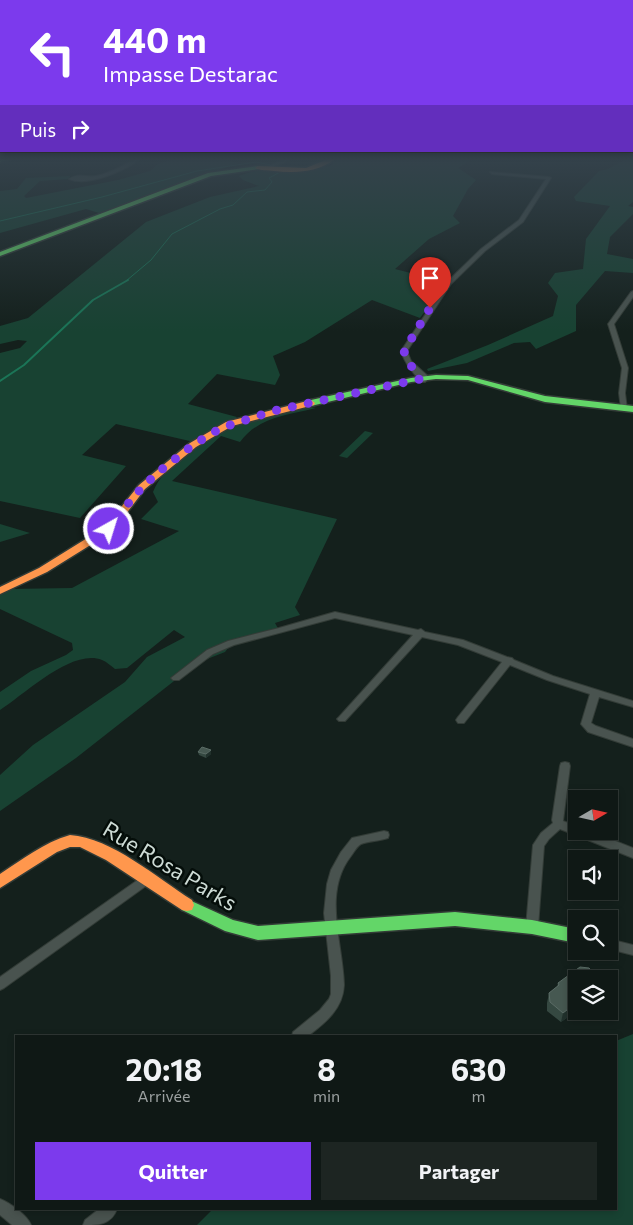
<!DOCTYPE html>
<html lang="fr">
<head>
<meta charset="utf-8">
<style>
	body { margin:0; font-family:Commissioner,sans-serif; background:#1d2522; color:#f1f3f6; height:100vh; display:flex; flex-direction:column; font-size:19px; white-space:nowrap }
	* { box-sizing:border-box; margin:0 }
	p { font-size:16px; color:#9ba0a0 }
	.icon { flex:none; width:28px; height:28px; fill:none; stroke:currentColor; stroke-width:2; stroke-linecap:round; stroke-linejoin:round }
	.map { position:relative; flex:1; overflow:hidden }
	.side { position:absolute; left:15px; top:1035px; width:602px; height:175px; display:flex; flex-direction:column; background:#0f1815; border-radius:0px; box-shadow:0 2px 8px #0003,0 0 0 1px #2f3734 }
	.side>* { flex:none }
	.hud { position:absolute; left:0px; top:0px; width:634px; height:152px; box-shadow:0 2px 8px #0003,0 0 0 1px #2f3734; background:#7c3aed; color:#fff; overflow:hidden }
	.needle { width:32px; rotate:81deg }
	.controls { position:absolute; left:568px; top:790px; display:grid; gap:10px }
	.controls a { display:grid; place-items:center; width:50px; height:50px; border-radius:0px; background:#0f1815; box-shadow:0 2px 8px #0003,0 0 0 1px #2f3734; font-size:25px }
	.pin { position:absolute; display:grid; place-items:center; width:42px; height:42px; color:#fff; margin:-51px -21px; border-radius:50% 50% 50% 0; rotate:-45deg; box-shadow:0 0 5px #0007 }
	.pin .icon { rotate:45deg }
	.me { position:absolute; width:55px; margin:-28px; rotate:39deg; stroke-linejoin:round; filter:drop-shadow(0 0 4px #0008) }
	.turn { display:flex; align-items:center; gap:18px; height:105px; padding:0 20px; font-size:22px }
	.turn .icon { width:65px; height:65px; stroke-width:2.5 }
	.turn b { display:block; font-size:35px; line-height:42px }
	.then { display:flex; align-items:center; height:48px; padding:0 20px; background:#0003; gap:10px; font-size:19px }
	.eta { display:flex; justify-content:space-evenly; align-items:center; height:85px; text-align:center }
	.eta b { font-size:30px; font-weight:700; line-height:35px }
	.primary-button { display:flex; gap:10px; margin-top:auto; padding:10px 20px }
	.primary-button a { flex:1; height:58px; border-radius:0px; background:#7c3aed; color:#fff; font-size:20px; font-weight:700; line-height:58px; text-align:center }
	.primary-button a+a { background:#1d2522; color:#f1f3f6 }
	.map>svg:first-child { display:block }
	.green { fill:#184232 }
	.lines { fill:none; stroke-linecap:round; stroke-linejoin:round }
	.stream-far1 { stroke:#1b7557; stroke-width:1 }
	.stream { stroke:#1b7557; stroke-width:2 }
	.street-casing { stroke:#333c37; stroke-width:2 }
	.fast-casing { stroke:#333c37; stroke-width:3 }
	.slow-casing { stroke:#333c37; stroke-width:3 }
	.street { fill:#49534f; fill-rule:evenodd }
	.fast { fill:#63d668; fill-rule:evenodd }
	.slow { fill:#ff974d; fill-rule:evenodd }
	.wall { fill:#354841 }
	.shaded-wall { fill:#21312c }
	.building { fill:#465851; stroke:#5b6c66 }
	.route { stroke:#7c3aed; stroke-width:9; stroke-dasharray:0 16.2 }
	.labels { text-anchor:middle; stroke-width:5; stroke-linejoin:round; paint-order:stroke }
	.near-street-label { font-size:22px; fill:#cddbd5; stroke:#040d09 }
</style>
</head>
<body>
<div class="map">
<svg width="633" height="1225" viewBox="0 0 633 1225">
	<rect width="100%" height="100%" fill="#14201c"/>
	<!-- green -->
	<g class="green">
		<polygon points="175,159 220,159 238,163 99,213 86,209 0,233 0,191 17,189 26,178 70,176 69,179 40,181 24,196 26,198 118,180 150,171 158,164"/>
		<path d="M335 159H472L458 168 476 180 468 189 453 216 460 223 429 239 395 269 446 282 420 318 372 300 305 342 273 356 280 375 275 385 217 374 188 404 237 417 233 421 194 442 116 424 82 455 126 466 80 518 0 501V353L20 348 27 341 18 340 0 344V326L28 318 146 222 210 197 259 186 243 180 239 176C267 163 300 175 332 165Z"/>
		<polygon points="626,159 633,159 633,202 628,206 633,207 633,214 610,237 607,254 633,259 633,273 605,271 576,305 576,331 536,349 530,342 514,343 467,363 428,371 427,369 488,345 553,316 558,296 548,283 555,273 583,269 586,239 610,206 576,201 574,197 599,171 608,169"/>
		<path d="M304 406 316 408C288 415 258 417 240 442L221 436 172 481 337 519 295 607 300 615 275 623 280 632 231 644 225 652 197 663 76 758 0 811V775L33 745 125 682 147 657 185 637 174 630 127 668 115 669C111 666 107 662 102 660 72 648 25 694 0 710V692L31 671 66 655 73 650 72 643 0 609V593L9 589 72 588 179 531 141 519 158 502 153 492C159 477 168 470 179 460 216 428 258 418 304 406Z"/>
		<polygon points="365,431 373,433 347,458 339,456"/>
		<polygon points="0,524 30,533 0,542"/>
		<polygon points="633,1034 633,1225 197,1225 213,1209 616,1209 616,1041"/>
	</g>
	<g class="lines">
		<!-- stream-far1 -->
		<g class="stream-far1">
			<polyline points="299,168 318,165 324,159"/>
			<polyline points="0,221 102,197 197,171 256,162 281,167"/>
			<polyline points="126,281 151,260 172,234 220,209 233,205 247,192 265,190 272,182 269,178 282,171"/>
		</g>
		<!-- stream -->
		<polyline class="stream" points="0,381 24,365 93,300 128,280"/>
		<!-- street casing -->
		<g class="street-casing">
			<g id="street">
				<path d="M135 159H140C125 171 87 187 69 179 79 172 86 178 96 176 110 173 123 166 135 159Z"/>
				<polygon points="286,159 290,160 267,169 263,168"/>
				<path d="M490 172 549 177 551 178 523 222 485 251 451 284 407 351 411 361 430 378 425 382H421C413 372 405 364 401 351L447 282 481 249 519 220 546 179 492 174Z"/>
				<polygon points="633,291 633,297 614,324 628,368 625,393 627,409 624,411 621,409 619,393 622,368 608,324 631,292"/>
				<polygon points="335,612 418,630 421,629 425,632 463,640 507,657 512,658 514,660 553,676 633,701 633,707 599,697 591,723 596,726 633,739 633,747 588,732 581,724 590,694 547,680 510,665 464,723 458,723 456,720 458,717 502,662 458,645 422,637 345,721 339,721 337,719 339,717 413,635 335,618 234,645 213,654 179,680 173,680 171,678 207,650 228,641 279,628"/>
				<polygon points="565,762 569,763 570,766 563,821 576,826 576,831 590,831 633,848 633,858 560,829 549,839 544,846 538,927 536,931 532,932 528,931 526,927 533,845 541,833 553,823 552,820 560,766 561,763"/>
				<path d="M384 831 388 832 389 835 388 838C379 841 369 841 361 844 357 846 354 852 351 856 322 893 343 943 344 985 343 1009 325 1023 308 1036H292L293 1032 320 1010 329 999 331 994V976L324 913 327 884 331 870 341 852 352 838Z"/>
				<polygon points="146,875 150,877 152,880 150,883 4,988 0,990 0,977 142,877"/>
				<polygon points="609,939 633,945 633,955 609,949"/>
				<path d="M0 1199C10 1203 27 1215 31 1225H12L0 1215Z"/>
				<path d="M99 1209H117C111 1225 98 1225 83 1225L85 1220Z"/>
			</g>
		</g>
		<!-- fast casing -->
		<g class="fast-casing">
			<g id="fast">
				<polygon points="0,159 13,159 0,162"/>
				<polygon points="258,166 260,169 211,176 0,256 0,252 208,173"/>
				<polygon points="436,375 468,376 545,396 633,406 633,412 545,402 468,380 436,379 411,382 311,406 307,403 311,400 411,378"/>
				<polygon points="187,899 233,920 258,926 455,912 532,920 576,929 576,943 532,934 455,926 258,940 225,931 182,910 180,905 182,900"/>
			</g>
		</g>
		<!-- slow casing -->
		<g class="slow-casing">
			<g id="slow">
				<path d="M328 159H335C317 173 295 173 274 171 268 170 261 171 255 168L258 166 306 168Z"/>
				<polygon points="311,400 315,403 314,405 232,426 196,447 145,489 113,531 47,572 0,594 0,587 39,568 105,527 139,485 190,443 226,422"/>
				<path d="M70 835C112 838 157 878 192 900L194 905 192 910 187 911 182 910 106 860 80 847H70L57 852 0 888V874C23 859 43 843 70 835Z"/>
			</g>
		</g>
		<!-- street -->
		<use href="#street" class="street"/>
		<!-- fast -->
		<use href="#fast" class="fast"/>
		<!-- slow -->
		<use href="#slow" class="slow"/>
	</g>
	<!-- wall -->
	<g class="wall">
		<polygon points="198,752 211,754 206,758 199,755"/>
		<polygon points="576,979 576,1011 579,1011 576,1013 575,1012 561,1022 547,1011 547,1003 549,993 557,987 558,983"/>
	</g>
	<!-- shaded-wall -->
	<g class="shaded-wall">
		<polygon points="211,750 211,754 206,758 206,754"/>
		<polygon points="576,1003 576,1007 575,1012 561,1022 563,1013"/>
	</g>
	<!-- building -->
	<g class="building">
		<polygon points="202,747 211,750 206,754 198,752"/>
		<polygon points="580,967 589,968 600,979 576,979 576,1003 563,1013 550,1002 549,993 559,985 558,983"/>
	</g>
	<!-- sky -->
	<linearGradient id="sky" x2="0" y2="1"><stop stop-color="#0b120f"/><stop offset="0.48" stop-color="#34424b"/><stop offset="1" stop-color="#34424b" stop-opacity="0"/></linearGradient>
	<rect width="633" height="331" fill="url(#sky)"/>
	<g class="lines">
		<!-- route -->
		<polyline class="route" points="109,529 134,496 156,474 193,445 221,428 273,411 420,379 406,358 404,351 430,308"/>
	</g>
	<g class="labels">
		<!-- near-street labels -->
		<g class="near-street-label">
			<text transform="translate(170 866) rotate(31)" y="8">Rue Rosa Parks</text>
		</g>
	</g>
</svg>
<div class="controls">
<a><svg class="needle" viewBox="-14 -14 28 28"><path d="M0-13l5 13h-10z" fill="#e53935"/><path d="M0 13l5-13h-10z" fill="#9ba0a0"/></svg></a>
<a><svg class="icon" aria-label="sound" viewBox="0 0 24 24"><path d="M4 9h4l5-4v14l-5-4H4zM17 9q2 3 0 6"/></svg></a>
<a><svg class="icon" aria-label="search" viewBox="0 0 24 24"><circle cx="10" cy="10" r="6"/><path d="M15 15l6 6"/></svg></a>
<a><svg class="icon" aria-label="layers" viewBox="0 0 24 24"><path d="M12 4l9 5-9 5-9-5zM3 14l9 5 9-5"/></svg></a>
</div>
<div class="pin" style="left:430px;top:308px;background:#d93025"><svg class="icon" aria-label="arrive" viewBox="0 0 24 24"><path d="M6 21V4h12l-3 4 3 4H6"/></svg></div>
<svg class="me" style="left:109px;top:529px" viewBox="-20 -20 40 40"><circle r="17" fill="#7c3aed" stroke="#fff" stroke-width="3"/><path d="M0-11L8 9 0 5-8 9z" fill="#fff"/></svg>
<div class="hud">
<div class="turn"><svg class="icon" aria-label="left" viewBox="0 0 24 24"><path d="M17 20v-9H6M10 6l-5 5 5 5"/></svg><div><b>440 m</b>Impasse Destarac</div></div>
<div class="then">Puis<svg class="icon" aria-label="right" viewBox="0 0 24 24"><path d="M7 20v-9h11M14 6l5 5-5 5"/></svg></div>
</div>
<section class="side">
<div class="eta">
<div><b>20:18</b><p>Arrivée</p></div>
<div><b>8</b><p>min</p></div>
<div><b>630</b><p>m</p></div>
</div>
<div class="primary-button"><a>Quitter</a><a>Partager</a></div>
</section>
</div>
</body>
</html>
